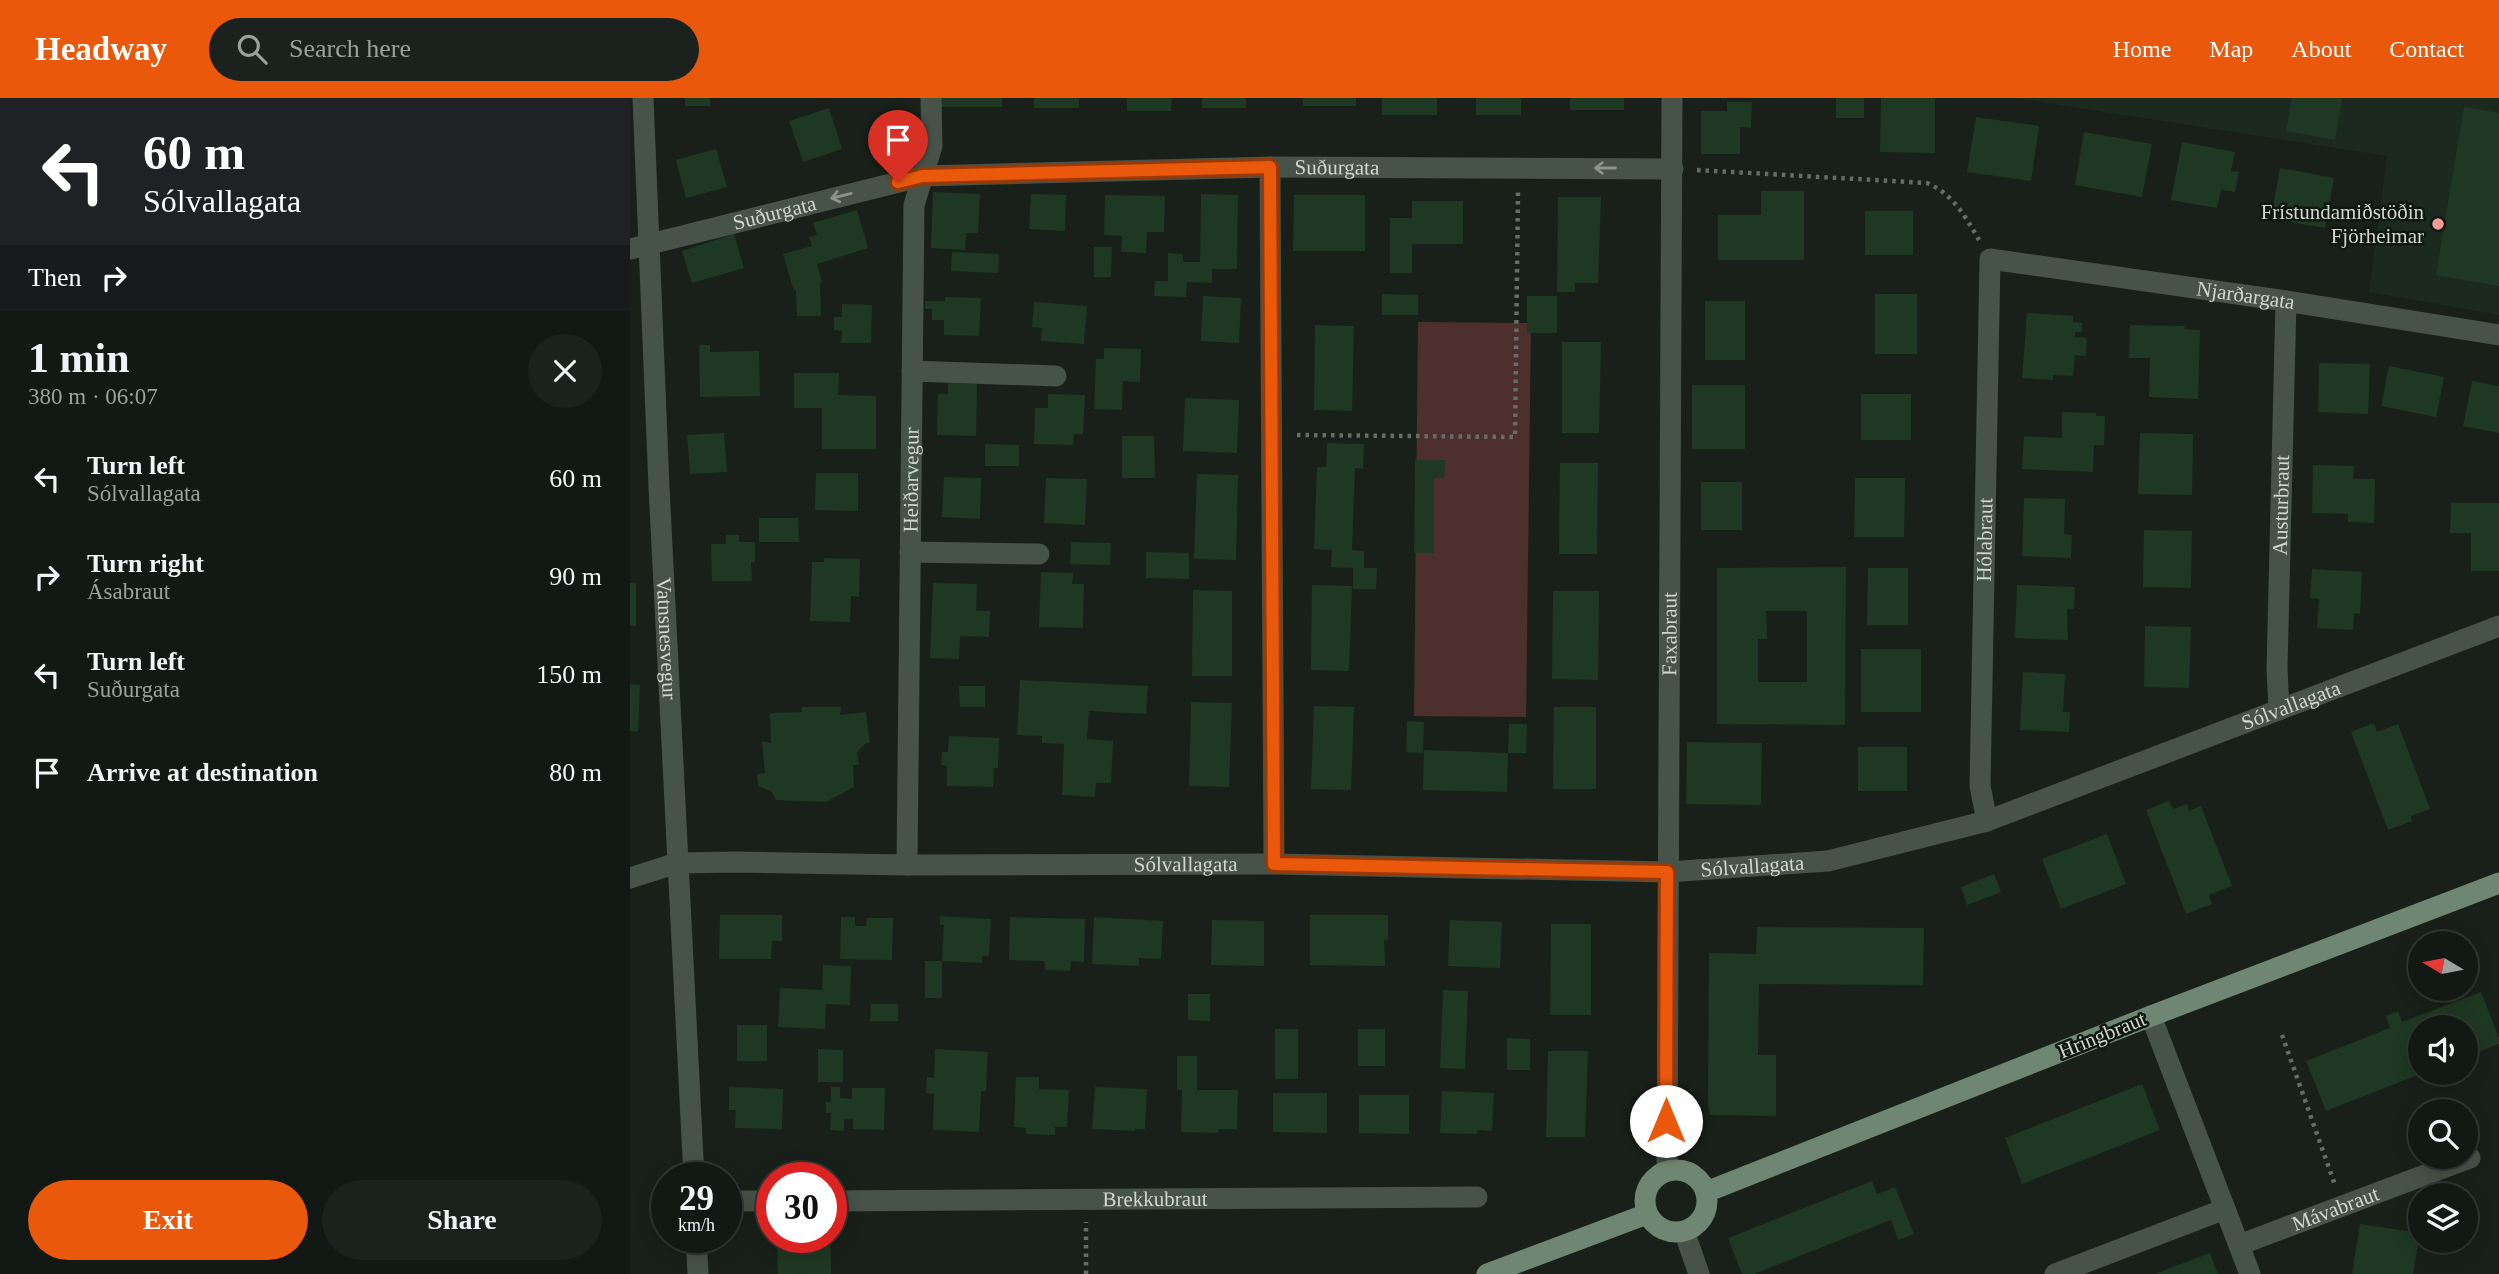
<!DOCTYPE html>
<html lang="en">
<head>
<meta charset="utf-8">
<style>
	body { margin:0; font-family:Georgia,serif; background:#1b211c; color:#f1f3f6; height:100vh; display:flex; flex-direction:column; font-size:26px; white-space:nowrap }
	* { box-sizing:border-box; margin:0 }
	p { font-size:23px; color:#9ca0a0 }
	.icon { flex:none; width:38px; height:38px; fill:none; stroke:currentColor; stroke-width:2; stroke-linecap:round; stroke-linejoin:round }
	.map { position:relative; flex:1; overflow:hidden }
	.panel { display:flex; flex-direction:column; background:#121813; width:630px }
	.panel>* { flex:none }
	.top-card { background:#202124; color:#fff; overflow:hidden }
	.needle { width:46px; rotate:280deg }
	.fabs { position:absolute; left:1778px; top:833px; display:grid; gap:14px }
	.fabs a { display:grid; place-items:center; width:70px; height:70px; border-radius:50%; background:#121813; box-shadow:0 4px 18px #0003,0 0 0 2px #313733; font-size:35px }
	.speed { position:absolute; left:21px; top:1064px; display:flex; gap:14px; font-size:35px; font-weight:700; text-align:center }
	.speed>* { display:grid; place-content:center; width:91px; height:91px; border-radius:50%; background:#121813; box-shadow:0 4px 18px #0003,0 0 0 2px #313733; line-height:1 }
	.speed small { font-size:18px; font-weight:400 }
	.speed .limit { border:10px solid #d22; background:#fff; color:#111 }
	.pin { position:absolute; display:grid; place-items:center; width:60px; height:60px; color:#fff; margin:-72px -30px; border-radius:50% 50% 50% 0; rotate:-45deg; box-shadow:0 0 7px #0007 }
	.pin .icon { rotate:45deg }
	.me { position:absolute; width:77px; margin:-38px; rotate:0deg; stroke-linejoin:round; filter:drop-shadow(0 0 5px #0008) }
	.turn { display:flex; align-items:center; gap:24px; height:147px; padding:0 28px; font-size:32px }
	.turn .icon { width:91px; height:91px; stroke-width:2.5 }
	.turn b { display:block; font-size:49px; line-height:60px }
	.then { display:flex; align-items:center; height:66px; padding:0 28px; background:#0003; gap:14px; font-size:26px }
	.round { display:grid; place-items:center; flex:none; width:74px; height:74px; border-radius:37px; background:#1b211c }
	.summary { display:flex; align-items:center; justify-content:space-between; height:119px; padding:0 28px }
	h1 { font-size:42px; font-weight:700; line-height:52px }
	.button { display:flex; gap:14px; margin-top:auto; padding:14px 28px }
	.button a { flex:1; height:80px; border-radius:42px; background:#ea580c; color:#fff; font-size:28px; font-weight:700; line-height:80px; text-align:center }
	.button a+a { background:#1b211c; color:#f1f3f6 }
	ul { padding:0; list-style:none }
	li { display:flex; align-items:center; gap:21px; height:98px; padding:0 28px }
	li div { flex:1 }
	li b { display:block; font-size:26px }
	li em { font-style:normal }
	header { display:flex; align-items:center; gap:42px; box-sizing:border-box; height:98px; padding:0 35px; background:#ea580c; color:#fff }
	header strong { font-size:33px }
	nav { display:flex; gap:38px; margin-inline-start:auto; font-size:24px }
	.search { width:490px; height:63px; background:#1b211c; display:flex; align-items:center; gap:18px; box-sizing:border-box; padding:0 24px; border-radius:38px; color:#9ca0a0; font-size:26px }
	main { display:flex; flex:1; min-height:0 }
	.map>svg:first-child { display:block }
	.built { fill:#1c291e }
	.green { fill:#4d302e }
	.building { fill:#1f3823; fill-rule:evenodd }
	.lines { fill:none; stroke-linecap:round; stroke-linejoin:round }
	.path { stroke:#666d67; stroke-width:4.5; stroke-dasharray:3.5 5; stroke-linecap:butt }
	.minor { stroke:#475248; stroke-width:21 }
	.major { stroke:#6f8772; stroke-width:21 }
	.oneway { stroke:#8c948c }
	.route-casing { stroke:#983908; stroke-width:18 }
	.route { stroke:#ea580c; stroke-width:12 }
	.poi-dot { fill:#f59b97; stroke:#0f1710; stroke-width:2.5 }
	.labels { text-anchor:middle; stroke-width:5; stroke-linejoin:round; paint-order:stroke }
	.street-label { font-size:21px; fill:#d1d6d1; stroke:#0f1710 }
	.poi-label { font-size:21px; fill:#d1d6d1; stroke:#0f1710; text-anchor:end }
</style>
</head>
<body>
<header>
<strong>Headway</strong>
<div class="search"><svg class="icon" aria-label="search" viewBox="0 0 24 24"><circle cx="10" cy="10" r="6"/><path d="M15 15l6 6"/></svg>Search here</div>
<nav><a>Home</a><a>Map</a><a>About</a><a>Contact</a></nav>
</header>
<main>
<section class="panel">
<div class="top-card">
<div class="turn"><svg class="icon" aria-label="left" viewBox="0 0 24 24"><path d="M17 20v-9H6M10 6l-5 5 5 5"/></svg><div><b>60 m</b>Sólvallagata</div></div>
<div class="then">Then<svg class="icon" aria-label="right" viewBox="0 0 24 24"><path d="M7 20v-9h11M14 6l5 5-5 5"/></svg></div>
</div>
<div class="summary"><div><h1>1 min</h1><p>380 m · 06:07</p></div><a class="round"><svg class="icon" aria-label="close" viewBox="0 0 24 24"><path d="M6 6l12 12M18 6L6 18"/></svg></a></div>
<ul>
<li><svg class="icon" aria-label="left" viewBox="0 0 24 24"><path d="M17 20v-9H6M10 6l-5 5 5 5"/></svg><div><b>Turn left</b><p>Sólvallagata</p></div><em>60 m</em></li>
<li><svg class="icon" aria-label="right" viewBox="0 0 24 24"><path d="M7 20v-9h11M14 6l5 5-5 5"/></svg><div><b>Turn right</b><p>Ásabraut</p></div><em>90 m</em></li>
<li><svg class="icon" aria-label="left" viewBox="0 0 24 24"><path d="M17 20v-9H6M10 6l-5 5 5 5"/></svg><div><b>Turn left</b><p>Suðurgata</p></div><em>150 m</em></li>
<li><svg class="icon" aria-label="arrive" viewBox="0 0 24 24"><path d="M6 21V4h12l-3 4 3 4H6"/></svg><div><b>Arrive at destination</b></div><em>80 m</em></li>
</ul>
<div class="button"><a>Exit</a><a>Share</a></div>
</section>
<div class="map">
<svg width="1869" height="1176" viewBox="0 0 1869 1176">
	<rect width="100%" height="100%" fill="#182019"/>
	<!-- built -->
	<polygon class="built" points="1385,0 1869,0 1869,217 1739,194 1757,58"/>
	<!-- green -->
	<polygon class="green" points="788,224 901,225 896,619 784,618"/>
	<!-- building -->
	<g class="building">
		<rect x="55" y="0" width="25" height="8"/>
		<rect x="308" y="0" width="64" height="9"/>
		<rect x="404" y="0" width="45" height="10"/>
		<polygon points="497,0 542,0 541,13 497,13"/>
		<rect x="572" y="0" width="44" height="10"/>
		<rect x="673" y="0" width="53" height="8"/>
		<rect x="752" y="0" width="55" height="17"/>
		<rect x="846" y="0" width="45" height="17"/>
		<rect x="940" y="0" width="54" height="12"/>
		<rect x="1206" y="0" width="28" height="20"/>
		<polygon points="1251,0 1305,0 1305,55 1250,54"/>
		<polygon points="1662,0 1712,0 1705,42 1656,33"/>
		<polygon points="1097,4 1122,4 1121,30 1110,29 1110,56 1071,56 1071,13 1097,13"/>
		<polygon points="1834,9 1869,15 1869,188 1806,177"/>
		<polygon points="199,10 212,51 173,64 159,23"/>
		<polygon points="1346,19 1409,28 1401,83 1337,74"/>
		<polygon points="1454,34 1522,46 1512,99 1445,87"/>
		<polygon points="1552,44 1605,54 1601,73 1609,74 1605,94 1591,92 1587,110 1541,102"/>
		<polygon points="86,51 97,89 56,100 46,62"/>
		<polygon points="1650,70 1704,80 1695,130 1641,121"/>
		<polygon points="1131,93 1174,93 1174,162 1088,162 1088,117 1131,117"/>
		<polygon points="303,94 350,96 348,135 336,135 335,152 301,150"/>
		<polygon points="401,96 436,97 435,133 399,131"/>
		<polygon points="571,96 608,97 607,171 582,171 582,185 557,184 556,199 524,198 525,183 538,183 538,155 553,156 553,164 570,164"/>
		<polygon points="475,97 535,98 534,134 517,134 516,155 491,154 492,138 474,137"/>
		<polygon points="664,97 735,97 735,153 663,153"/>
		<polygon points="928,99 971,99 968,185 945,185 945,194 927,194"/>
		<polygon points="782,103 833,103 833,146 782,146 782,175 760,175 760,120 782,120"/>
		<polygon points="227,112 238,150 187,166 192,184 190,186 191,218 167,218 166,192 164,193 153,156 182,148 179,139 187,137 183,125"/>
		<rect x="1235" y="113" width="48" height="44"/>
		<polygon points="104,136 114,170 62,185 52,153"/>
		<polygon points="464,149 482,149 481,179 464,179"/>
		<polygon points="322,154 369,156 368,175 321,173"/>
		<polygon points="752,196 788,197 788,217 752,217"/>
		<rect x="1245" y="196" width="42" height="60"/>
		<polygon points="573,198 611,200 609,245 571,243"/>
		<rect x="897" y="198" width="30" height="37"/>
		<polygon points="315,199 351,200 349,238 314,237 314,222 302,222 302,211 295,211 295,203 315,203"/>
		<rect x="1075" y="203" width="40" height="59"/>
		<polygon points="404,204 457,208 454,246 411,243 412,230 402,229"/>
		<polygon points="212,206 242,207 241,245 211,245 212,233 204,232 204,219 212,219"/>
		<polygon points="1397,215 1443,218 1443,224 1452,225 1452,234 1445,234 1445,239 1457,240 1456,258 1445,257 1443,278 1423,277 1423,282 1392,280"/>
		<polygon points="685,227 724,228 722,313 684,312"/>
		<polygon points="1500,227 1555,228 1554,231 1570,232 1568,301 1519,299 1520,260 1499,260"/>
		<polygon points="932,244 971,244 969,335 932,335"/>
		<polygon points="69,247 80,247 80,254 129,253 130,298 70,299"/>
		<polygon points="474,250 511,251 510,284 493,283 492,312 464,311 466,261 474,261"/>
		<polygon points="1689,265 1740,266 1738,316 1688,314"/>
		<polygon points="1759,268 1814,279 1806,319 1751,308"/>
		<polygon points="164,275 209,275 208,297 246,298 246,351 192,351 192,310 164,310"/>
		<polygon points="1842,283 1869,288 1869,335 1833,328"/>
		<polygon points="318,285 347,286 346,338 307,337 308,296 318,296"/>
		<rect x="1062" y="287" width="53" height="64"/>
		<polygon points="418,296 455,297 453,336 444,336 443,347 404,346 405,310 418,310"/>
		<rect x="1231" y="296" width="50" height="46"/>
		<polygon points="555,300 609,302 607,355 553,353"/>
		<polygon points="1432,314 1466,315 1466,318 1475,318 1474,347 1464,347 1463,374 1392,371 1394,338 1432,340"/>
		<polygon points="94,335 97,374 60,376 57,337"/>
		<polygon points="1510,335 1563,336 1562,397 1508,396"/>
		<polygon points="492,338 524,338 525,380 492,380"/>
		<polygon points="697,345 734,346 733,371 725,370 722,452 734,453 734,470 747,470 746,491 723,491 723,470 701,469 702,452 684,451 687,369 696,369"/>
		<polygon points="355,346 389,347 389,368 355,368"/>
		<polygon points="785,362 815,362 814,380 804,380 804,455 784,455"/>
		<polygon points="930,365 968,365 967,456 929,456"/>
		<polygon points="1683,367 1724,368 1723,381 1745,381 1744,425 1718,424 1718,416 1682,415"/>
		<polygon points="186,375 228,375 228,413 185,412"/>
		<polygon points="567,376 608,377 606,462 564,461"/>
		<polygon points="314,379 351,380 350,421 312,419"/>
		<polygon points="416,380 457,381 455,427 414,425"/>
		<polygon points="1225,380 1275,380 1274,439 1224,439"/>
		<rect x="1071" y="384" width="41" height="48"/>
		<polygon points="1394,400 1435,401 1434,436 1442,437 1441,460 1392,458"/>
		<polygon points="1821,405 1869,405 1869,473 1841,473 1841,435 1820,435"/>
		<polygon points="129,420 168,420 169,444 129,444"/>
		<polygon points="1514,432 1562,433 1561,490 1513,489"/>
		<polygon points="96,437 109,437 109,444 125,444 125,464 121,464 122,483 82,483 81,446 96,446"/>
		<polygon points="441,444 481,445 480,467 440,466"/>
		<polygon points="516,454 559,455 559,481 516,480"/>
		<polygon points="194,460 230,461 229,499 221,498 220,524 180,523 182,464 194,464"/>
		<path d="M1216 469 1215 627 1087 626V470ZM1136 513H1177V584H1128V541H1137Z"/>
		<polygon points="1238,470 1278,470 1278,527 1237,527"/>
		<polygon points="1682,471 1732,474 1730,516 1724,515 1723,532 1687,530 1689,501 1680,500"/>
		<polygon points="411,474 443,475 442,486 454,486 453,530 409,529"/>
		<rect x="0" y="485" width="6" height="43"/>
		<polygon points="303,485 347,486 346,513 360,513 359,539 330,538 329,561 300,560"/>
		<polygon points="682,487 722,488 719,573 681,572"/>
		<polygon points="1387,487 1445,489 1444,511 1437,511 1438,542 1385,540"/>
		<polygon points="563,492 602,493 602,578 562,578"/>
		<polygon points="923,493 969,493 968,582 922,581"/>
		<polygon points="1515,528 1561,529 1559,590 1514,589"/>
		<rect x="1231" y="551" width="60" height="63"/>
		<polygon points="1393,574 1435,576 1433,614 1440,614 1439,634 1390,632"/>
		<polygon points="390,582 518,588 516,616 459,613 457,641 483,643 481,685 466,685 465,699 432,697 434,646 412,645 412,638 387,637"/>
		<polygon points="0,586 10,587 8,634 0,633"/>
		<polygon points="329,588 355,588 355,609 330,609"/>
		<polygon points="561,604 602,605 599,689 559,688"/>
		<polygon points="684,608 724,609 721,692 681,691"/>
		<polygon points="172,609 211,609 210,617 236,614 240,645 235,646 227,654 229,667 223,667 224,689 196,704 146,702 141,693 128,688 127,676 135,675 132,643 141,645 140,615 172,614"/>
		<polygon points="924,609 966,609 966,691 923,691"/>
		<polygon points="777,623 794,624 793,655 776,654"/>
		<polygon points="1744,625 1747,634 1768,626 1800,711 1781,718 1782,723 1758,732 1721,634"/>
		<polygon points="879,626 897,626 896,655 878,655"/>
		<polygon points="319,638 369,640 368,670 364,670 363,689 317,688 317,668 311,667 312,654 318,654"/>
		<polygon points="1057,644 1132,645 1131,707 1056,706"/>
		<rect x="1228" y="649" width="49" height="44"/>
		<polygon points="794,652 878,655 877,694 793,692"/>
		<polygon points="1539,703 1543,711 1557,706 1559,713 1571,708 1602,788 1579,797 1582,806 1556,816 1516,712"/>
		<polygon points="1477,736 1496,786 1431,811 1412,761"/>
		<polygon points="1364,776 1371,794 1337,807 1331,789"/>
		<polygon points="90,817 152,817 152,843 142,843 141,861 89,861"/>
		<polygon points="680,817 758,817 758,842 754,842 755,868 680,867"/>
		<polygon points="310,818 361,821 359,858 352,858 352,865 312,863 314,827 310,827"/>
		<polygon points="211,819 225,819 225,828 236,828 237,820 263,820 262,862 210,861"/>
		<polygon points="380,819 455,821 454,864 441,863 440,873 415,872 415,863 379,862"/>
		<polygon points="464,819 533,823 531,861 509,860 509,868 462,866"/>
		<polygon points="582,822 634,823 634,868 581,867"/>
		<polygon points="820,822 872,824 870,870 818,868"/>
		<polygon points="921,826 961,826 961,917 920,917"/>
		<polygon points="1127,829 1294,830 1293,887 1129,886 1128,957 1146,957 1146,1018 1080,1017 1078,1005 1079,855 1126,856"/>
		<rect x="295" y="863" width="17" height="37"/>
		<polygon points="193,867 221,868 220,907 196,906 195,931 148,929 150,890 192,892"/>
		<polygon points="813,892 838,893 835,971 810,970"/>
		<polygon points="1851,894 1869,940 1869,946 1836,959 1836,929 1790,929 1790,976 1696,1013 1676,963 1760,930 1756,918 1768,913 1772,924"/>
		<polygon points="558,896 580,896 580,923 558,922"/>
		<polygon points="241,906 268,906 268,923 240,923"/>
		<rect x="107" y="927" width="30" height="36"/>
		<rect x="645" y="931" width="23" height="50"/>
		<rect x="728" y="931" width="27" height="37"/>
		<polygon points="877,940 900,941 900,972 877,972"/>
		<polygon points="188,951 213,952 213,984 188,984"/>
		<polygon points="305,951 358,954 356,993 351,993 349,1034 303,1032 304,996 296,995 297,979 304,980"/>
		<polygon points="918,953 958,953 955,1039 916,1039"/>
		<polygon points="547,958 567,958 567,992 608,992 607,1031 589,1031 588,1035 551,1034 552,992 547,992"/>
		<polygon points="386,979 409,979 409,991 439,992 437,1029 425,1029 425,1037 396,1036 396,1030 384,1029"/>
		<polygon points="1512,986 1530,1032 1392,1086 1375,1040"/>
		<polygon points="99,989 153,991 152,1031 105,1030 106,1012 99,1012"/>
		<polygon points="201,989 210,989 210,1000 222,1001 222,990 255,990 254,1032 223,1031 223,1021 214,1021 214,1033 200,1032 201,1015 196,1015 196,1004 201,1004"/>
		<polygon points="465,989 517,991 515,1031 505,1031 505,1033 462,1031"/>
		<polygon points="812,993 864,995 862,1033 847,1032 847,1036 810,1035"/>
		<polygon points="643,995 697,995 697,1035 643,1034"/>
		<polygon points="729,997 779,997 779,1036 729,1035"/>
		<polygon points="1242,1083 1247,1096 1265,1089 1284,1136 1268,1142 1261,1122 1124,1176 1112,1176 1098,1140"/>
		<polygon points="1730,1126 1790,1135 1783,1176 1722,1176"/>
		<polygon points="200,1139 201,1176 148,1176 147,1140"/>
		<polygon points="1580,1155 1588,1176 1525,1176"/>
	</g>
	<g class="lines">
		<!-- path -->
		<g class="path">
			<path d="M1067 72 1297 85C1323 96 1335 118 1349 142"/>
			<polyline points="667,337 885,339 888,93"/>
			<polyline points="1652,937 1705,1087"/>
			<polyline points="456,1176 456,1124"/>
		</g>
		<!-- minor -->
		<g class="minor">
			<path id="s1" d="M13 0 29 389 64 1080"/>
			<polyline points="640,69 644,766"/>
			<path id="s2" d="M0 151 293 78 640 69 1043 71"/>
			<polyline points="282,273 426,278"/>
			<polyline points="280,454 409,456"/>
			<path id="s3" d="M1649 612 1647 571 1656 203"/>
			<path id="s4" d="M1357 723 1350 688 1360 161 1656 203 1869 237"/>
			<path id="s5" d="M277 767 284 107 302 48 301 0"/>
			<path id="s6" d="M0 780 47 765 106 764 277 767 644 766 1037 774 1198 763 1357 723 1869 528"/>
			<polyline points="1521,918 1620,1176"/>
			<path id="s7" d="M1037 1072 1042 0"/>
			<polyline points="96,1103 142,1103"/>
			<path id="s8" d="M201 1103 847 1099"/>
			<polyline points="1054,1133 1069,1176"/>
			<polyline points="66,1139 68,1176"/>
			<path id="s9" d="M1609 1147 1840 1060"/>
			<polyline points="1425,1176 1595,1111"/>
		</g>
		<!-- major -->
		<g class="major">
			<circle cx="1046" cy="1103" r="31"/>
			<polyline points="1076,1094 1521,918 1869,785"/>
			<polyline points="857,1176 1017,1116"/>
		</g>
	</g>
	<!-- one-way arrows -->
	<defs><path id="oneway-shaft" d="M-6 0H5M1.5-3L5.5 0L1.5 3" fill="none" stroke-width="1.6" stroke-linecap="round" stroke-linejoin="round" transform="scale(1.75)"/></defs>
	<g class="oneway">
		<use href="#oneway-shaft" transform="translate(975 70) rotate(-180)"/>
		<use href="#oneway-shaft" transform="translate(211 98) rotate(166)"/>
	</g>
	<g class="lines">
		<!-- route casing -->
		<g class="route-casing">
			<polyline id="route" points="268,84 293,78 640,69 644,766 1037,774 1036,1023"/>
		</g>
		<!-- route -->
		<use href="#route" class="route"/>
	</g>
	<!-- markers -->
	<circle class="poi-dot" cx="1808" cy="126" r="7"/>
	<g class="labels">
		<!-- street labels -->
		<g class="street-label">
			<text dy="7" stroke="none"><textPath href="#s2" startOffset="716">Suðurgata</textPath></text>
			<text dy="7" stroke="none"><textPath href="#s2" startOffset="149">Suðurgata</textPath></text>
			<text dy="7" stroke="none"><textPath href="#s4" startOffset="821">Njarðargata</textPath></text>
			<text dy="7" stroke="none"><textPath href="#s5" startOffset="385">Heiðarvegur</textPath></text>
			<text dy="7" stroke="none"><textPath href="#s3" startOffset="205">Austurbraut</textPath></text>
			<text dy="7" stroke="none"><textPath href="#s4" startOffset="282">Hólabraut</textPath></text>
			<text dy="7" stroke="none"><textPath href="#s7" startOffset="536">Faxabraut</textPath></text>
			<text dy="7" stroke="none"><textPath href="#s1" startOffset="541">Vatnsnesvegur</textPath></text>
			<text dy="7" stroke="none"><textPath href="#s6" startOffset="1690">Sólvallagata</textPath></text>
			<text dy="7" stroke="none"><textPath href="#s6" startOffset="558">Sólvallagata</textPath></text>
			<text dy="7" stroke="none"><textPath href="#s6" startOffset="1125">Sólvallagata</textPath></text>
			<text transform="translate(1472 937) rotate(-22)" y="7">Hringbraut</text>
			<text dy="7" stroke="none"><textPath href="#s8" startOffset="324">Brekkubraut</textPath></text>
			<text dy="7" stroke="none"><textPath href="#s9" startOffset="103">Mávabraut</textPath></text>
		</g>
		<!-- poi labels -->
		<g class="poi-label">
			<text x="1794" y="121">Frístundamiðstöðin<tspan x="1794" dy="24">Fjörheimar</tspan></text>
		</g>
	</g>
</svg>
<div class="fabs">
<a><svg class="needle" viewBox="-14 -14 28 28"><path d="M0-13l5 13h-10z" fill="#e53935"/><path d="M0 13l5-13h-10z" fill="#9ca0a0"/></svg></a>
<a><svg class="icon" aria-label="sound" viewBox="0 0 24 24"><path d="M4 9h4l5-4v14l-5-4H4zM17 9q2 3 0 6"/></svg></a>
<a><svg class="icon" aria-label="search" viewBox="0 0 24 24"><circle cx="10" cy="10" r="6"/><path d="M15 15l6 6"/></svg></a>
<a><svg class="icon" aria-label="layers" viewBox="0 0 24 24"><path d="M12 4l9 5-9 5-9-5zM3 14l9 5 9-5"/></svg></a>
</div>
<div class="speed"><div>29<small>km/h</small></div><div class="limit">30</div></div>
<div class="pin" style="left:268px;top:84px;background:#d93025"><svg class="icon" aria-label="arrive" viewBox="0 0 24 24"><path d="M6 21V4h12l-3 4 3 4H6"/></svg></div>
<svg class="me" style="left:1036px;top:1023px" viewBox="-20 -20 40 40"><circle r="19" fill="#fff"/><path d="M0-13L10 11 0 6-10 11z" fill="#ea580c"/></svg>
</div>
</main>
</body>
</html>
